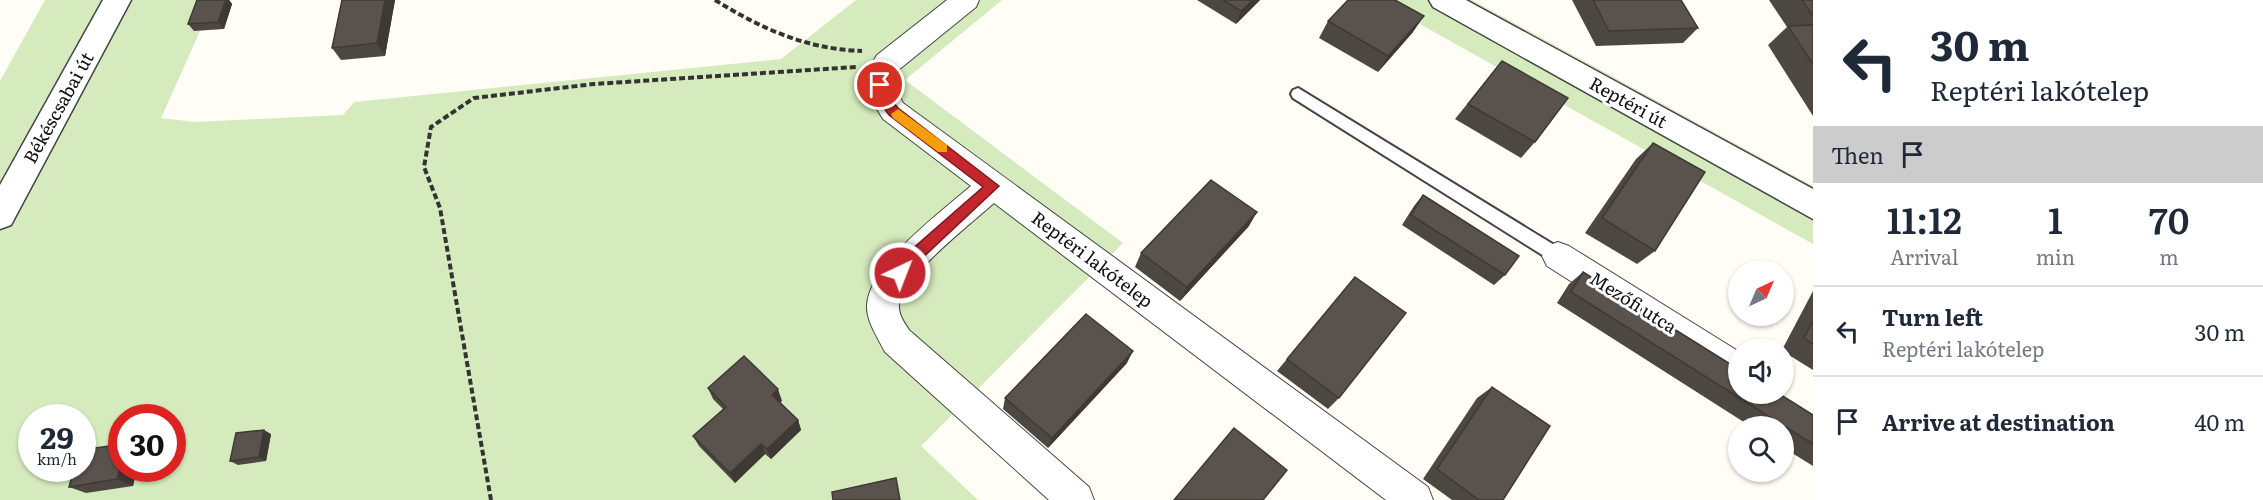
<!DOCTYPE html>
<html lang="en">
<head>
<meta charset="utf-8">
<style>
	body { margin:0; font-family:Literata,serif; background:#f6f6f7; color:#1f2937; height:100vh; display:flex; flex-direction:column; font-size:22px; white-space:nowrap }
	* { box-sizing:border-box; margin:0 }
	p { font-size:20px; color:#747a83 }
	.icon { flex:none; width:33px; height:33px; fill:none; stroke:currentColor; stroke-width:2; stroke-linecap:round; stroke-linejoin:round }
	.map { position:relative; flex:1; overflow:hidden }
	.side { display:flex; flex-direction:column; background:#fff; width:450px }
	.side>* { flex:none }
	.hud { background:#fff; color:#1f2937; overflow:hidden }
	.needle { width:39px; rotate:44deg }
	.buttons { position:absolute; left:1728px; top:260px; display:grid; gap:12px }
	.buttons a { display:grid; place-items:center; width:66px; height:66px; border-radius:50%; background:#fff; box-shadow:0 2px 4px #0004; font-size:30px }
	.speed { position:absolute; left:18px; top:404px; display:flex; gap:12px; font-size:30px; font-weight:700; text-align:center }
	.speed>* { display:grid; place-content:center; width:78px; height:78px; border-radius:50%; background:#fff; box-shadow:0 2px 4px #0004; line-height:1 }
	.speed small { font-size:15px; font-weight:400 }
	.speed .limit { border:9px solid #d22; background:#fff; color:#111 }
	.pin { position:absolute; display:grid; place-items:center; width:51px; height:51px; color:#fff; margin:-26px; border:3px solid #fff; border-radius:50%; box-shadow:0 2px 6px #0007 }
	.me { position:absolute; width:66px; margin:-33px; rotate:43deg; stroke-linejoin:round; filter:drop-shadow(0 0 4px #0008) }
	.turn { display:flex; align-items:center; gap:21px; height:126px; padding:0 18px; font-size:27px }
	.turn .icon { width:78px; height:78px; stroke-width:2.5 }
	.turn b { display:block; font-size:42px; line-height:51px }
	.then { display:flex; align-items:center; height:57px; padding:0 18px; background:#0003; gap:12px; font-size:22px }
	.eta { display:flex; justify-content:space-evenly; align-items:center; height:102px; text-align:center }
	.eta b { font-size:36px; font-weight:600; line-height:42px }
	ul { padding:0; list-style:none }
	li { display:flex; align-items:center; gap:18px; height:90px; padding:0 18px; border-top:2px solid #e0e1e3 }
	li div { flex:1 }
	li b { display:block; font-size:22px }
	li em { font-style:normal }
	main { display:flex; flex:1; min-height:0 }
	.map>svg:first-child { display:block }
	.green { fill:#d5ebbd; fill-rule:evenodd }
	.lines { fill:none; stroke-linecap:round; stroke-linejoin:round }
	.service-casing { stroke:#444; stroke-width:4 }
	.minor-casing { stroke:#444; stroke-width:2 }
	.tertiary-casing { stroke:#444; stroke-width:3 }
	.path { stroke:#333; stroke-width:4; stroke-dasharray:6 3; stroke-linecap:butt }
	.service { fill:#fff; fill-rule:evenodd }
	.minor { fill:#fff; fill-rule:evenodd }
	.tertiary { fill:#fff; fill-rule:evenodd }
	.wall { fill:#4d4742 }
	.shaded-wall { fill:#3f3936 }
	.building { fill:#5a524d; stroke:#3f3936; stroke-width:1.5 }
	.route { fill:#c4262e; stroke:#7f191e; stroke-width:1.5 }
	.slow { fill:#f59e0b }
	.labels { text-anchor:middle; stroke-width:6; stroke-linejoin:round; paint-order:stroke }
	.street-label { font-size:18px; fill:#111; stroke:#fff }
</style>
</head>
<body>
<main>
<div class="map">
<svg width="1813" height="500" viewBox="0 0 1813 500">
	<rect width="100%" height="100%" fill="#fffdf5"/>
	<!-- green -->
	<g class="green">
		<path d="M45 0H214L161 118 195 122 343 115 354 102 781 59 856 0H1002L905 80 1123 243 921 446 978 500H0V81ZM32 417H82V468H32ZM122 417H172V468H122Z"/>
		<polygon points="1377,0 1472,0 1813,186 1813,244"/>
	</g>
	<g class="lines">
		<!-- service casing -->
		<g class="service-casing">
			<polygon id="service" points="1298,88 1564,251 1566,256 1564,261 1558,263 1552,261 1293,98 1291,94 1293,90"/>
		</g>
		<!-- minor casing -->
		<g class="minor-casing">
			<g id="minor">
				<path d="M947 0H979L976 7 896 72V91L903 103 1428 487 1433 500H1386L994 203C973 222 901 278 899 304 898 314 904 322 909 330L1089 487 1094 500H1049L885 352C878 338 866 321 867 305 869 265 942 211 971 186L883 119 869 96 866 86 869 68 877 55Z"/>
				<polygon points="1558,242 1569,246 1738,351 1738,384 1726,380 1547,266 1542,256 1547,246"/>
			</g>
		</g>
		<!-- tertiary casing -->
		<g class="tertiary-casing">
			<g id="tertiary">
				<polygon points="103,0 131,0 11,225 0,229 0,185"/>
				<polygon points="1429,0 1466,0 1813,189 1813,219 1433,7"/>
			</g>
		</g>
		<!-- path -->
		<g class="path">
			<path d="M715 0C762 29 806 49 862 51"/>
			<polyline points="491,500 440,208 424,167 431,127 474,98 594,84 856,67"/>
		</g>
		<!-- service -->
		<use href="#service" class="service"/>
		<!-- minor -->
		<use href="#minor" class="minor"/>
		<!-- tertiary -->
		<use href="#tertiary" class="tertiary"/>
	</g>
	<!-- wall -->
	<g class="wall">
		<polygon points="197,0 229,0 232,4 224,29 194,31 188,24"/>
		<polygon points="395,0 385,56 341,60 332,48"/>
		<polygon points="1197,0 1260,0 1236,24"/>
		<polygon points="1572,0 1681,0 1698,28 1683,43 1596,46"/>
		<polygon points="1769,0 1813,0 1813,116 1768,45 1787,27"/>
		<polygon points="1328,21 1413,32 1378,72 1319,38"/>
		<polygon points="1502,61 1535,142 1521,158 1455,119"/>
		<polygon points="1653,143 1655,251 1637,264 1585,233 1636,159"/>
		<polygon points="1423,195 1505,275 1494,285 1402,225 1414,206"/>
		<polygon points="1249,226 1180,301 1135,267 1141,253"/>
		<polygon points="1583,272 1813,415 1813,466 1784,448 1784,426 1750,426 1557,303 1569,284"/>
		<polygon points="1355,277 1339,398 1328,409 1277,371"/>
		<polygon points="1813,291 1813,370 1784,352 1784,348 1783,348"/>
		<polygon points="1127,363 1048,448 1003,409 1005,398"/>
		<polygon points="1492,387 1503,500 1452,500 1423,479 1477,398"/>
		<polygon points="708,388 782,401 780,402 798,420 801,430 771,459 765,454 735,483 699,446 693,436 723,409 713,399"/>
		<polygon points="271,434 266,461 238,465 230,461"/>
		<polygon points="122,468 137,468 133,486 86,493 69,487"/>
	</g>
	<!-- shaded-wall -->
	<g class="shaded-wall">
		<polygon points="226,0 229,0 232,4 224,29 218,22"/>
		<polygon points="385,0 395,0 385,56 377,43"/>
		<polygon points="1253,0 1260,0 1236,24 1241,11"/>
		<polygon points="1424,16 1413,32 1378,72 1388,56"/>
		<polygon points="1257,212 1249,226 1180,301 1187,287"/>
		<polygon points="1133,351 1127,363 1048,448 1052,438"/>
		<polygon points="778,389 782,401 776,406 772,395"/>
		<polygon points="798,420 801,430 771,459 767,449"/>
		<polygon points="264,430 271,434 266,461 259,457"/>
		<polygon points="761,444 765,454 735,483 730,473"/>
		<polygon points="122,461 122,468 137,468 133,486 117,479"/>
	</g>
	<!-- building -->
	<g class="building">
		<polygon points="197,0 226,0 218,22 188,24"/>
		<polygon points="342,0 385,0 377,43 332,48"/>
		<polygon points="1223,0 1253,0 1241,11"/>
		<polygon points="1348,0 1395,0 1424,16 1388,56 1328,21"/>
		<polygon points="1593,0 1681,0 1698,28 1609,31"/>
		<polygon points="1802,0 1813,0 1813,16"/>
		<polygon points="1813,25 1813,64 1788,26"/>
		<polygon points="1502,61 1568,98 1535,142 1468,104"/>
		<polygon points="1653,143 1705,172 1655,251 1602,218"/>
		<polygon points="1211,180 1257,212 1187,287 1141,253"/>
		<polygon points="1423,195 1519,256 1505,275 1411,215"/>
		<polygon points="1583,272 1738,369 1738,393 1778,393 1813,415 1813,444 1571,292"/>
		<polygon points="1355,277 1406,313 1339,398 1287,359"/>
		<polygon points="1086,314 1133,351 1052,438 1005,398"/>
		<polygon points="1813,321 1813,344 1804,338"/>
		<polygon points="744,356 778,389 772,395 798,420 767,449 761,444 730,473 693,436 726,407 708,388"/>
		<polygon points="1492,387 1550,426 1503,500 1479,500 1437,469"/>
		<polygon points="1234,428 1287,470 1263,500 1174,500"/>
		<polygon points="264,430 259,457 230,461 236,433"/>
		<polygon points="122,444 122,461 117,479 69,487 74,468 82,468 82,450"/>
		<polygon points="896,478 900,500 833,500 832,492"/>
	</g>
	<!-- route -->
	<polygon class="route" points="880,80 884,81 889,97 898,108 999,186 900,279 893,273 903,257 983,187 889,115 877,99 873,85"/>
	<!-- slow -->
	<polygon class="slow" points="898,109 947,145 947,152 938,152 893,118 891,114"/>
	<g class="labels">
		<!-- street labels -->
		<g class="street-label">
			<text transform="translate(1628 103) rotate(29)" y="6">Reptéri út</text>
			<text transform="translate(59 108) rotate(-61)" y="6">Békéscsabai út</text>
			<text transform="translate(1092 260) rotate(37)" y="6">Reptéri lakótelep</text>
			<text transform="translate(1633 303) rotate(32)" y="6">Mezőfi utca</text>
		</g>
	</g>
</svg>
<div class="buttons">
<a><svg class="needle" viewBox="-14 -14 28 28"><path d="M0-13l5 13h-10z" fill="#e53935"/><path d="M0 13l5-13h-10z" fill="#747a83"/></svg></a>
<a><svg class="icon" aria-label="sound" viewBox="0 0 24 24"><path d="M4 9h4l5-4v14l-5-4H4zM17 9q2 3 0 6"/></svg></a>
<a><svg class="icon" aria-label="search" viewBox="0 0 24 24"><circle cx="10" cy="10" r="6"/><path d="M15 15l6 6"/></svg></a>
</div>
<div class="speed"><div>29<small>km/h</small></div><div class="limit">30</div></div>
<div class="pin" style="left:880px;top:85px;background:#d93025"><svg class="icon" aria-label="arrive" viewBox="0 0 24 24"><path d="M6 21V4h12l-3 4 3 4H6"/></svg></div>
<svg class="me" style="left:900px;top:273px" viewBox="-20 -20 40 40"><circle r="17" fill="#c4262e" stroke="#fff" stroke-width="3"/><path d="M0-11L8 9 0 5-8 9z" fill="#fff"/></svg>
</div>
<section class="side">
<div class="hud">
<div class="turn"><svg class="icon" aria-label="left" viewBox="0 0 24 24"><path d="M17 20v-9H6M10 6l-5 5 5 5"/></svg><div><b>30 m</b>Reptéri lakótelep</div></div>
<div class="then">Then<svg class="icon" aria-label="arrive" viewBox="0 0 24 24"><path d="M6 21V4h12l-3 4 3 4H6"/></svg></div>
</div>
<div class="eta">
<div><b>11:12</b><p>Arrival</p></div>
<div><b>1</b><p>min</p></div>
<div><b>70</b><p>m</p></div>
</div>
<ul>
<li><svg class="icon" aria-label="left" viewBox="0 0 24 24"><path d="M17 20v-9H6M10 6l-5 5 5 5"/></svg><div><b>Turn left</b><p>Reptéri lakótelep</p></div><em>30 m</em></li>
<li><svg class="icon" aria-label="arrive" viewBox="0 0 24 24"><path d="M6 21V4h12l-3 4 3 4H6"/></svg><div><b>Arrive at destination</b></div><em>40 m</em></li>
</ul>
</section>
</main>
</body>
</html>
